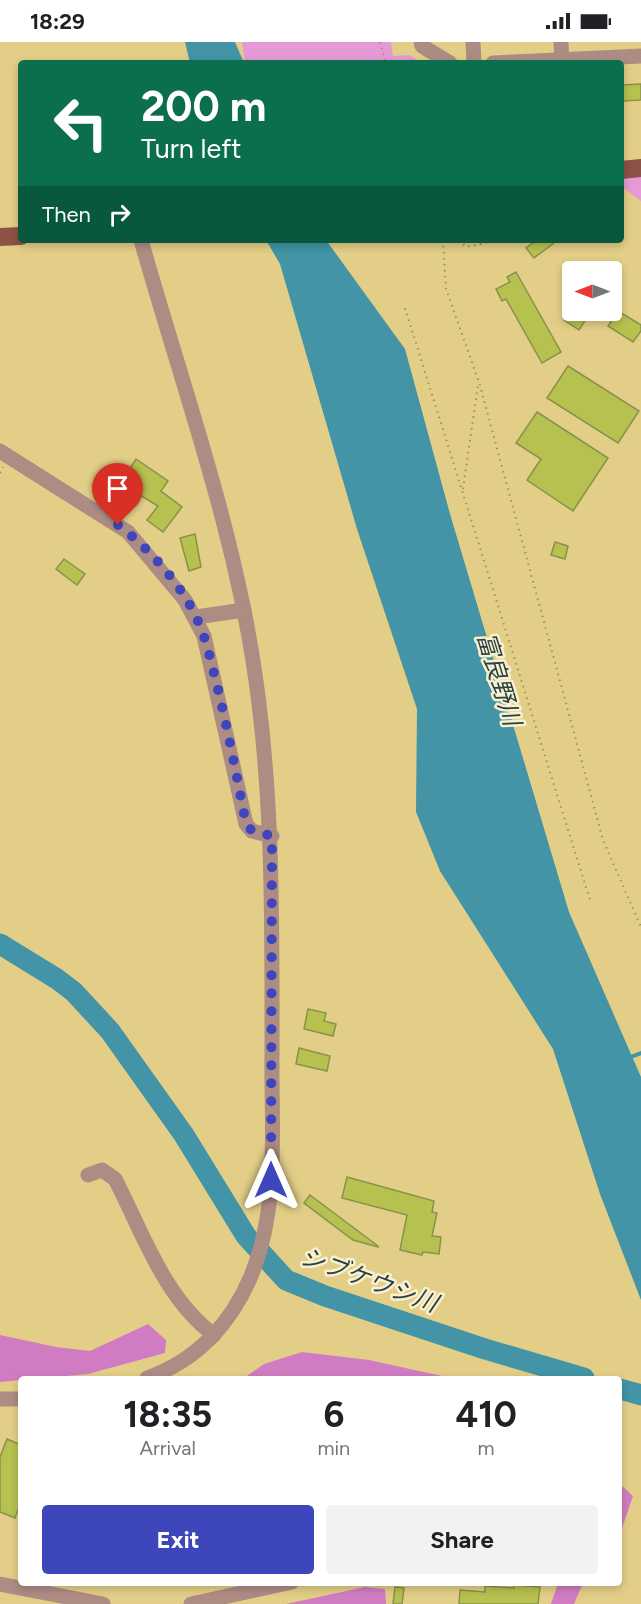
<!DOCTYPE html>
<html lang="en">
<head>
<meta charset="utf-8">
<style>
	body { margin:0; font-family:Figtree,"Noto Sans JP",sans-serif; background:#f2f2f2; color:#202124; height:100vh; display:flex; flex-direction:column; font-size:22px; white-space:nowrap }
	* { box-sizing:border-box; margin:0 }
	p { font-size:20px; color:#757577 }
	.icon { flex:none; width:33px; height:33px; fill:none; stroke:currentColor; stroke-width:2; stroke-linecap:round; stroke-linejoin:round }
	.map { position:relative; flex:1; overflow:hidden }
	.side { position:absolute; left:18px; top:1334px; width:604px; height:210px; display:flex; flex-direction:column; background:#fff; border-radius:6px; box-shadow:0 3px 9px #0003 }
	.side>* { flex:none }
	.hud { position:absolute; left:18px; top:18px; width:606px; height:183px; border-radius:6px; box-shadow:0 3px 9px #0003; background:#0b6e4f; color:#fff; overflow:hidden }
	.needle { width:39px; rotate:270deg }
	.fabs { position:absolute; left:562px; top:219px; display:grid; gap:12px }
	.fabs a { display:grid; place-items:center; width:60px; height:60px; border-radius:6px; background:#fff; box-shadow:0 3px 9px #0003; font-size:30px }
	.pin { position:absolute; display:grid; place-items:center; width:51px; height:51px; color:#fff; margin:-62px -26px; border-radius:50% 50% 50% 0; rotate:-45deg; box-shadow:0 0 6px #0007 }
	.pin .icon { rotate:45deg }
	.me { position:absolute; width:66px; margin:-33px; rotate:0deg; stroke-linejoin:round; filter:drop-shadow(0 0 4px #0008) }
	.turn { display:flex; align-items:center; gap:21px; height:126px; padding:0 24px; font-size:27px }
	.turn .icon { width:78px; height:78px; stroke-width:2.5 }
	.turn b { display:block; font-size:42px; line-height:51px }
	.then { display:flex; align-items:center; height:57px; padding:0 24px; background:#0003; gap:12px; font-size:22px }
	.eta { display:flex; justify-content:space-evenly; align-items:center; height:102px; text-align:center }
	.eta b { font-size:36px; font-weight:700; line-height:42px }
	.cta { display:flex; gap:12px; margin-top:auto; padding:12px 24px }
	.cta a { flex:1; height:69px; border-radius:6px; background:#3d46ba; color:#fff; font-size:24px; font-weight:700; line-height:69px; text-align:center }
	.cta a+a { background:#f2f2f2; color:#202124 }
	.status { display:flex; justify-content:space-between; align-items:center; height:42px; padding:0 30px; background:#fff; direction:ltr }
	.status svg { height:16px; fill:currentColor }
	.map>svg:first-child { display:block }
	.green { fill:#e599d7 }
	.forest { fill:#d17cc2 }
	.water { fill:#4294a6 }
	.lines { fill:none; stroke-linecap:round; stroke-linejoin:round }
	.stream { stroke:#4294a6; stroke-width:4 }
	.river { stroke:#4294a6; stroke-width:21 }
	.building { fill:#b7c14f; stroke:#8a914c; stroke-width:1.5 }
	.path { stroke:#a0905b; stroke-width:2; stroke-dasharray:1.5 4.5; stroke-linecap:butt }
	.minor { stroke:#ad8c84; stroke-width:15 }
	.major { stroke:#8c5346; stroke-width:18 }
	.route { stroke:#3d46ba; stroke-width:10; stroke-dasharray:0 18 }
	.labels { text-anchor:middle; stroke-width:5; stroke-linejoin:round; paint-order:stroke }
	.water-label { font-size:24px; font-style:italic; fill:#274147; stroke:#faf0cd }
</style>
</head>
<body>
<div class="status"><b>18:29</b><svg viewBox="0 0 49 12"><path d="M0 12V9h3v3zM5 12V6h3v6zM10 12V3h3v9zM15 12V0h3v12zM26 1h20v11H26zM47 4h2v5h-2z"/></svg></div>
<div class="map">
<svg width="641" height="1562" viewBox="0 0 641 1562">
	<rect width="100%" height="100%" fill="#e3ce87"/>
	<!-- green -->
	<g class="green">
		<polygon points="242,0 391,0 393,14 409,13 422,21 245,21"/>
		<polygon points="641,134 641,159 621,144 621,136"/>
	</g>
	<!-- forest -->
	<g class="forest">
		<polygon points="148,1282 166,1298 165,1311 88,1332 0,1340 0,1293 56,1305 90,1309"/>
		<polygon points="302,1310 369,1318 451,1336 244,1336 264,1322"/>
		<polygon points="620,1442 633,1454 620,1492"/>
		<polygon points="558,1541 583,1541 574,1562 551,1562"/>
		<polygon points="365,1545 385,1547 386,1562 286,1562"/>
	</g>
	<!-- water -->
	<g class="water">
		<polygon points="185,0 235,0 244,21 190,21"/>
		<polygon points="266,198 326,198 405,307 450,472 569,870 641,1035 641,1258 600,1152 553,1007 440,829 416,770 417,667 357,487 280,222"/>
	</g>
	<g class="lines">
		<!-- stream -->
		<polyline class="stream" points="628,1016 641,1011"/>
		<!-- river -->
		<g class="river">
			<polyline points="0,902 57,937 74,950 110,989 184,1093 246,1194 286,1238 325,1254 485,1307 584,1336"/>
			<polyline points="620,1347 641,1353"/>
		</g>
	</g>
	<!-- building -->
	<g class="building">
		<polygon points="641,42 641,58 623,59 622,43"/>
		<polygon points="537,198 558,198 534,216 526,206"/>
		<polygon points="516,230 561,310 542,321 506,257 502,259 496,247 510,240 507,235"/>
		<polygon points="570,268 592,268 579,288 564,278"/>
		<polygon points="618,269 641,283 641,289 633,300 608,284"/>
		<polygon points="568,324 639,369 618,401 547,356"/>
		<polygon points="537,370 608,416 573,469 527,438 541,417 516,401"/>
		<polygon points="136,417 168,439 161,449 182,465 163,490 147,478 158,464 120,441"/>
		<polygon points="195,492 201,525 189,529 180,496"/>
		<polygon points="555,500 568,504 565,517 551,513"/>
		<polygon points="64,517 85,532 77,543 56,527"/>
		<polygon points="308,967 326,971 324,979 336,982 333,994 304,987"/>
		<polygon points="299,1006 330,1014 327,1029 296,1022"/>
		<polygon points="347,1135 434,1159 432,1170 437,1171 432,1194 441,1195 439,1212 423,1210 422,1213 400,1208 407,1173 342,1156"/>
		<polygon points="310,1153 378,1204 378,1205 353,1198 304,1161"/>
		<polygon points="7,1397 21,1403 21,1460 15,1476 0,1470 0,1415"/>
		<polygon points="514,1543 540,1545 538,1562 459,1562 460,1548 485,1550 485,1544 514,1546"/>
		<polygon points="395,1545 404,1546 402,1562 393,1562"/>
	</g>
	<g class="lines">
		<!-- path -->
		<g class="path">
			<polyline points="380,0 386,21"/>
			<polyline points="443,198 446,247 479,340 603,798 641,885"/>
			<polyline points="459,198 466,205 486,201 487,198"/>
			<polyline points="405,266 590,858"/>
			<polyline points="0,431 3,425"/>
			<polyline points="463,447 478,343"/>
		</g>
		<!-- minor -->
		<g class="minor">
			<polyline points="421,0 422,4 450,21"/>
			<polyline points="473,0 474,21"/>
			<polyline points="561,0 562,21"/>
			<polyline points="493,21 641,14"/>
			<path d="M141 198C178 329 225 461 249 595 274 734 272 872 272 1012 271 1086 280 1164 251 1234 231 1282 196 1319 147 1336"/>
			<polyline points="0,409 128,490 185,558 204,594 246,782 252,789 272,794"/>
			<polyline points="196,575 244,568"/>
			<path d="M88 1133 102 1128 115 1137C143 1191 164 1256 214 1293"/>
			<polyline points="0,1357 21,1357"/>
			<polyline points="0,1542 103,1562"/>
			<polyline points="191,1562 292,1540"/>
		</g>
		<!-- major -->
		<g class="major">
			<polyline points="621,128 641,126"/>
			<polyline points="0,195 21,194"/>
		</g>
	</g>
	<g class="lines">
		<!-- route -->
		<path class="route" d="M118 483C149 506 181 542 197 577 207 598 211 621 217 643 228 689 237 735 246 782L252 789 272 794 271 1138"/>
	</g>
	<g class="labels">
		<!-- water labels -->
		<g class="water-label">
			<text transform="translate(499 637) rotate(73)" y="8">富良野川</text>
			<text transform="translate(369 1238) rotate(20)" y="8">シブケウシ川</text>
		</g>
	</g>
</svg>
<div class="fabs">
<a><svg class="needle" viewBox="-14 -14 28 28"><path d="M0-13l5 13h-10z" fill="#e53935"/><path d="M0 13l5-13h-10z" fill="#757577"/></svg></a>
</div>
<div class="pin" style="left:118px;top:483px;background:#d93025"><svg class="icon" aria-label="arrive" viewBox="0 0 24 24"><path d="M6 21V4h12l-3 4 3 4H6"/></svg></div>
<svg class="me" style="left:271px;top:1138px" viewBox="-20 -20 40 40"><path d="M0-17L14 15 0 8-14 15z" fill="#3d46ba" stroke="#fff" stroke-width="4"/></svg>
<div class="hud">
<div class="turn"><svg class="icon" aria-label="left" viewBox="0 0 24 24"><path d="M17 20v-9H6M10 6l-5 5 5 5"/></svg><div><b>200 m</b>Turn left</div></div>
<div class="then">Then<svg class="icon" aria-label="right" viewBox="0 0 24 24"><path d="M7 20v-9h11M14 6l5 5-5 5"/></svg></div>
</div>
<section class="side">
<div class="eta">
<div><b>18:35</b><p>Arrival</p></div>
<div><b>6</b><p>min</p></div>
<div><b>410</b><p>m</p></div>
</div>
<div class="cta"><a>Exit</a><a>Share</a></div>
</section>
</div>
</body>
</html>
